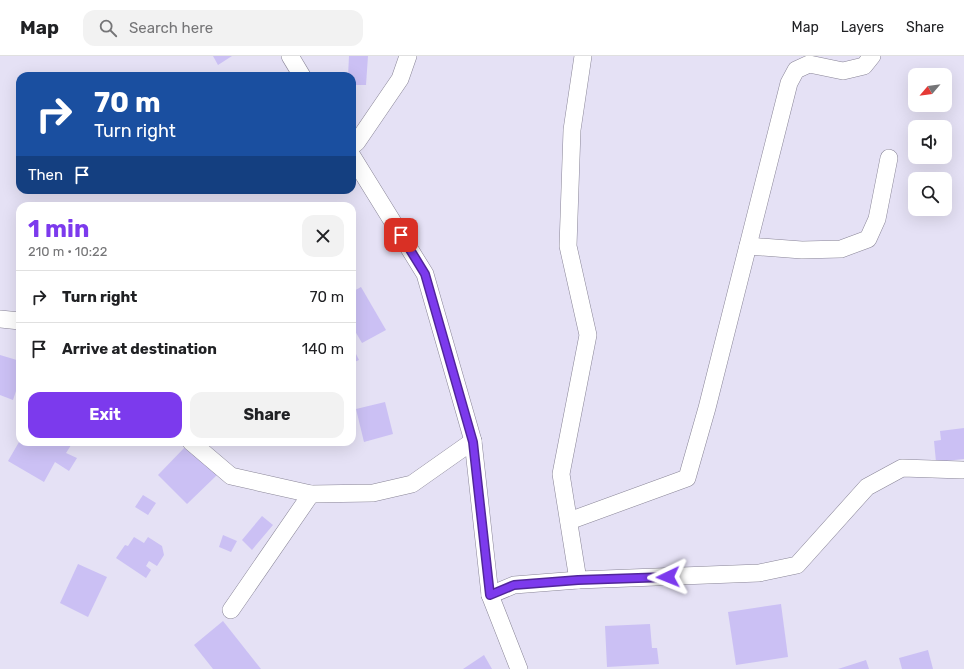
<!DOCTYPE html>
<html lang="en">
<head>
<meta charset="utf-8">
<style>
	body { margin:0; font-family:Rubik,sans-serif; background:#f2f2f2; color:#202124; height:100vh; display:flex; flex-direction:column; font-size:15px; white-space:nowrap }
	* { box-sizing:border-box; margin:0 }
	p { font-size:13px; color:#757577 }
	.icon { flex:none; width:22px; height:22px; fill:none; stroke:currentColor; stroke-width:2; stroke-linecap:round; stroke-linejoin:round }
	.map { position:relative; flex:1; overflow:hidden }
	.panel { position:absolute; left:16px; top:146px; width:340px; height:244px; display:flex; flex-direction:column; background:#fff; border-radius:12px; box-shadow:0 4px 16px #0002 }
	.panel>* { flex:none }
	.banner { position:absolute; left:16px; top:16px; width:340px; height:122px; border-radius:12px; box-shadow:0 4px 16px #0002; background:#1a4fa0; color:#fff; overflow:hidden }
	.needle { width:26px; rotate:241deg }
	.controls { position:absolute; left:908px; top:12px; display:grid; gap:8px }
	.controls a { display:grid; place-items:center; width:44px; height:44px; border-radius:8px; background:#fff; box-shadow:0 4px 16px #0002; font-size:20px }
	.pin { position:absolute; display:grid; place-items:center; width:34px; height:34px; color:#fff; margin:-17px; border-radius:8px; box-shadow:0 2px 6px #0006 }
	.me { position:absolute; width:44px; margin:-22px; rotate:268deg; stroke-linejoin:round; filter:drop-shadow(0 0 3px #0008) }
	.turn { display:flex; align-items:center; gap:14px; height:84px; padding:0 12px; font-size:18px }
	.turn .icon { width:52px; height:52px; stroke-width:2.5 }
	.turn b { display:block; font-size:28px; line-height:34px }
	.then { display:flex; align-items:center; height:38px; padding:0 12px; background:#0003; gap:8px; font-size:15px }
	.round { display:grid; place-items:center; flex:none; width:42px; height:42px; border-radius:12px; background:#f2f2f2 }
	.overview { display:flex; align-items:center; justify-content:space-between; height:68px; padding:0 12px }
	h1 { font-size:24px; font-weight:700; line-height:30px; color:#7c3aed }
	.button { display:flex; gap:8px; margin-top:auto; padding:8px 12px }
	.button a { flex:1; height:46px; border-radius:12px; background:#7c3aed; color:#fff; font-size:16px; font-weight:700; line-height:46px; text-align:center }
	.button a+a { background:#f2f2f2; color:#202124 }
	ul { padding:0; list-style:none }
	li { display:flex; align-items:center; gap:12px; height:52px; padding:0 12px; border-top:1px solid #e0e0e0 }
	li div { flex:1 }
	li b { display:block; font-size:15px }
	li em { font-style:normal }
	header { display:flex; align-items:center; gap:24px; box-sizing:border-box; height:56px; padding:0 20px; background:#fff; border-bottom:1px solid #e0e0e0 }
	header strong { font-size:19px }
	nav { display:flex; gap:22px; margin-inline-start:auto; font-size:14px }
	.search { width:280px; height:36px; background:#f2f2f2; display:flex; align-items:center; gap:10px; box-sizing:border-box; padding:0 14px; border-radius:12px; color:#757577; font-size:15px }
	.map>svg:first-child { display:block }
	.building { fill:#cbc0f4 }
	.lines { fill:none; stroke-linecap:round; stroke-linejoin:round }
	.minor-casing { stroke:#898597; stroke-width:18 }
	.minor { stroke:#fff; stroke-width:17 }
	.route-casing { stroke:#51269a; stroke-width:10 }
	.route { stroke:#7c3aed; stroke-width:7 }
</style>
</head>
<body>
<header>
<strong>Map</strong>
<div class="search"><svg class="icon" aria-label="search" viewBox="0 0 24 24"><circle cx="10" cy="10" r="6"/><path d="M15 15l6 6"/></svg>Search here</div>
<nav><a>Map</a><a>Layers</a><a>Share</a></nav>
</header>
<div class="map">
<svg width="964" height="613" viewBox="0 0 964 613">
	<rect width="100%" height="100%" fill="#e5e1f5"/>
	<!-- building -->
	<g class="building">
		<polygon points="213,0 232,0 218,9"/>
		<polygon points="349,0 368,0 366,29 352,29 352,20 348,20"/>
		<polygon points="361,231 386,274 362,287 352,270 352,236"/>
		<polygon points="354,294 359,304 352,307 352,295"/>
		<polygon points="0,299 20,305 20,323 13,344 0,339"/>
		<polygon points="385,346 393,378 364,386 356,353"/>
		<polygon points="964,372 964,403 936,406 934,385 941,384 940,375"/>
		<polygon points="19,386 73,386 66,397 77,402 69,415 55,406 44,426 8,405"/>
		<polygon points="187,389 217,419 187,448 158,419"/>
		<polygon points="143,439 156,447 148,459 135,451"/>
		<polygon points="262,460 273,469 252,494 242,484"/>
		<polygon points="223,479 237,485 231,496 219,491"/>
		<polygon points="134,481 144,487 148,481 162,490 164,499 157,510 149,505 146,510 151,514 146,522 116,502 125,489 128,490"/>
		<polygon points="78,508 107,521 88,561 60,547"/>
		<polygon points="781,548 788,601 736,609 728,556"/>
		<polygon points="223,565 261,613 213,613 194,589"/>
		<polygon points="650,568 652,592 657,592 659,608 607,611 605,570"/>
		<polygon points="928,594 933,613 902,613 899,602"/>
		<polygon points="484,599 492,613 463,613"/>
		<polygon points="866,604 869,613 838,613"/>
	</g>
	<g class="lines">
		<!-- minor casing -->
		<g class="minor-casing">
			<g id="minor">
				<polyline points="290,0 302,20"/>
				<polyline points="352,90 357,86 400,23 408,0"/>
				<polyline points="352,100 425,218 473,385 490,539 519,613"/>
				<polyline points="748,190 802,194 841,193 868,183 877,163 889,102"/>
				<polyline points="0,263 20,265"/>
				<polyline points="191,386 231,420 311,438 373,437 412,428 473,385"/>
				<polyline points="569,465 687,422 707,352 789,27 796,14 809,8 843,15 864,10 872,0"/>
				<polyline points="578,524 561,418 588,279 568,190 572,74 583,0"/>
				<polyline points="490,539 514,529 578,524 759,517 797,509 867,431 902,412 962,414"/>
				<polyline points="231,554 311,438"/>
			</g>
		</g>
		<!-- minor -->
		<use href="#minor" class="minor"/>
	</g>
	<g class="lines">
		<!-- route casing -->
		<g class="route-casing">
			<polyline id="route" points="401,179 425,218 473,386 490,539 514,529 578,524 668,521"/>
		</g>
		<!-- route -->
		<use href="#route" class="route"/>
	</g>
</svg>
<div class="controls">
<a><svg class="needle" viewBox="-14 -14 28 28"><path d="M0-13l5 13h-10z" fill="#e53935"/><path d="M0 13l5-13h-10z" fill="#757577"/></svg></a>
<a><svg class="icon" aria-label="sound" viewBox="0 0 24 24"><path d="M4 9h4l5-4v14l-5-4H4zM17 9q2 3 0 6"/></svg></a>
<a><svg class="icon" aria-label="search" viewBox="0 0 24 24"><circle cx="10" cy="10" r="6"/><path d="M15 15l6 6"/></svg></a>
</div>
<div class="pin" style="left:401px;top:179px;background:#d93025"><svg class="icon" aria-label="arrive" viewBox="0 0 24 24"><path d="M6 21V4h12l-3 4 3 4H6"/></svg></div>
<svg class="me" style="left:668px;top:521px" viewBox="-20 -20 40 40"><path d="M0-17L14 15 0 8-14 15z" fill="#7c3aed" stroke="#fff" stroke-width="4"/></svg>
<div class="banner">
<div class="turn"><svg class="icon" aria-label="right" viewBox="0 0 24 24"><path d="M7 20v-9h11M14 6l5 5-5 5"/></svg><div><b>70 m</b>Turn right</div></div>
<div class="then">Then<svg class="icon" aria-label="arrive" viewBox="0 0 24 24"><path d="M6 21V4h12l-3 4 3 4H6"/></svg></div>
</div>
<section class="panel">
<div class="overview"><div><h1>1 min</h1><p>210 m · 10:22</p></div><a class="round"><svg class="icon" aria-label="close" viewBox="0 0 24 24"><path d="M6 6l12 12M18 6L6 18"/></svg></a></div>
<ul>
<li><svg class="icon" aria-label="right" viewBox="0 0 24 24"><path d="M7 20v-9h11M14 6l5 5-5 5"/></svg><div><b>Turn right</b></div><em>70 m</em></li>
<li><svg class="icon" aria-label="arrive" viewBox="0 0 24 24"><path d="M6 21V4h12l-3 4 3 4H6"/></svg><div><b>Arrive at destination</b></div><em>140 m</em></li>
</ul>
<div class="button"><a>Exit</a><a>Share</a></div>
</section>
</div>
</body>
</html>
